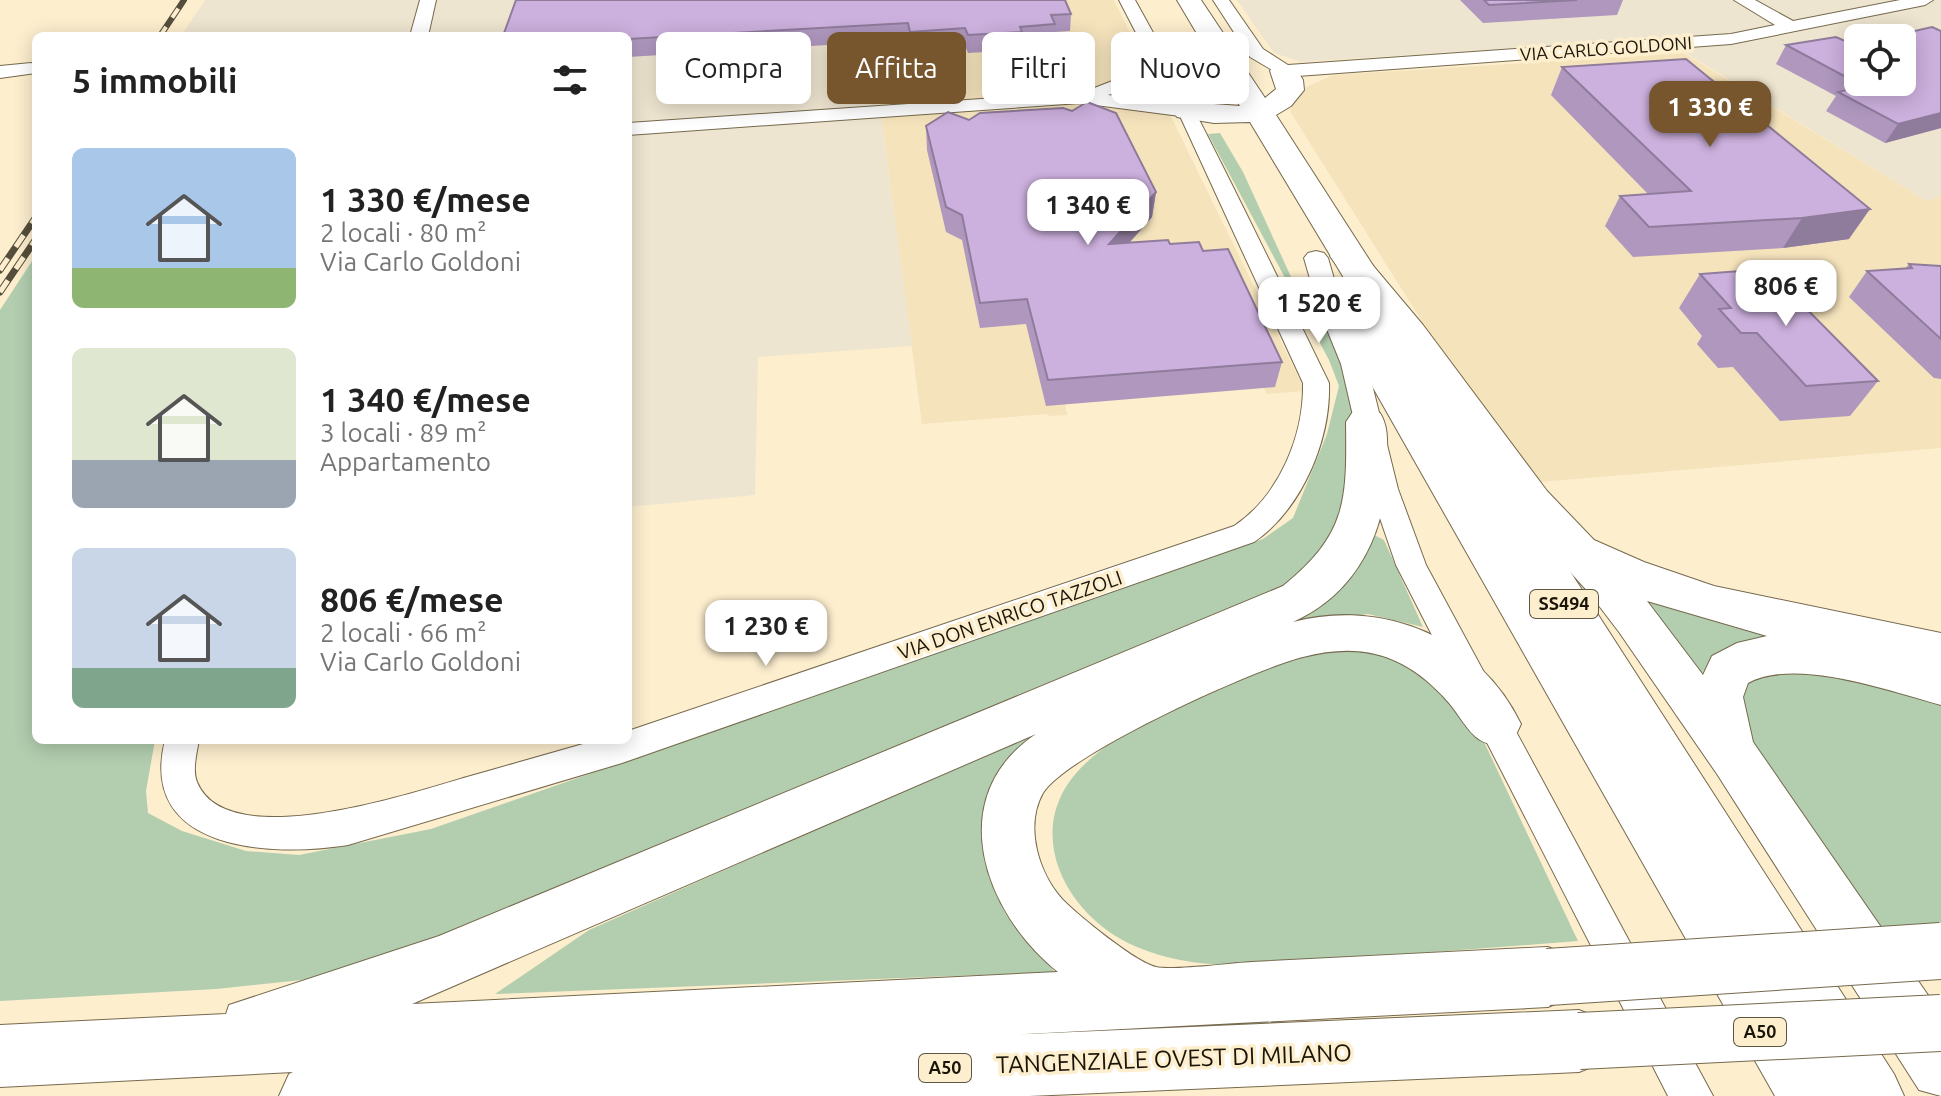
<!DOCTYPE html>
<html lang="it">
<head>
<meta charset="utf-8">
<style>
	:root { --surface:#fff; --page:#f2f2f2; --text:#222; --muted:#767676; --accent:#77552d }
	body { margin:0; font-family:Ubuntu,sans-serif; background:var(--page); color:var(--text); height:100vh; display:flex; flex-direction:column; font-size:30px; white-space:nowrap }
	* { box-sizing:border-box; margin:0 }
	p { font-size:26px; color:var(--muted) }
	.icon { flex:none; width:44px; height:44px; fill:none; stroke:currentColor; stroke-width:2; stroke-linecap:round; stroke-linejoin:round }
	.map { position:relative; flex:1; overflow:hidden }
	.side { position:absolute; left:32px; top:32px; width:600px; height:712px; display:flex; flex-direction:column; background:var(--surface); border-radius:12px; box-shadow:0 4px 20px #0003 }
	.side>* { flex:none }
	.banner { position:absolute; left:656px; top:32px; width:760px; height:72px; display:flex; gap:16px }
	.fabs { position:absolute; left:1844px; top:24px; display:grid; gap:16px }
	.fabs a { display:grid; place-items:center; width:72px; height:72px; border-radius:12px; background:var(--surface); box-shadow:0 4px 20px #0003; font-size:40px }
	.price { position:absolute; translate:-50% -68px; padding:0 18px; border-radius:16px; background:#fff; color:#222; font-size:26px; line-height:52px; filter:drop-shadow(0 2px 4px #0008) }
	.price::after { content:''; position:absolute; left:50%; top:48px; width:24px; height:18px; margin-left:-12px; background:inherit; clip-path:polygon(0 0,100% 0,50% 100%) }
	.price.current { background:var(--accent); color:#fff }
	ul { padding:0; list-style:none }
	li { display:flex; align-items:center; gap:24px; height:200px; padding:0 40px }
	li span { display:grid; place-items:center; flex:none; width:224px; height:160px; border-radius:12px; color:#555 }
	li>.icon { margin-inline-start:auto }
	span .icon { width:96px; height:96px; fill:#fffc; stroke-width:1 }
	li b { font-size:34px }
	h2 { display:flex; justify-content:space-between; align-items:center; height:96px; padding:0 40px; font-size:34px }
	.pill { padding:0 28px; border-radius:12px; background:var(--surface); box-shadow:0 4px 20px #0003; font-size:28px; line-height:72px }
	.pill.current { background:var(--accent); color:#fff }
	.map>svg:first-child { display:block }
	.built { fill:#f5e3bc }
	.industrial { fill:#eee5d0; fill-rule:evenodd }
	.green { fill:#b2ceaf }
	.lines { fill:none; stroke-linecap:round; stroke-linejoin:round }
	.minor-casing { stroke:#76694d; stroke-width:2 }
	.primary-casing { stroke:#76694d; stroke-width:2 }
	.motorway-casing { stroke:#76694d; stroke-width:2 }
	.minor { fill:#fff; fill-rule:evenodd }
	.primary { fill:#fff; fill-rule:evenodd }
	.motorway { fill:#fff; fill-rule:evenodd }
	.rail-far1-casing { stroke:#554e3c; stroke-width:6 }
	.rail-casing { stroke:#554e3c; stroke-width:7 }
	.rail-far1 { stroke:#fdeece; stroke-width:4; stroke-dasharray:11; stroke-linecap:butt }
	.rail { stroke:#fdeece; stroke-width:5; stroke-dasharray:14; stroke-linecap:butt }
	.motorway-bridge-casing { stroke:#76694d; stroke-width:58; stroke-linecap:butt }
	.motorway-bridge { stroke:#fff; stroke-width:56 }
	.wall { fill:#af97be }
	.shaded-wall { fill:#8f7b9b }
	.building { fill:#ccb0dd; stroke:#8f7b9b; stroke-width:2 }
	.labels { text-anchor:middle; stroke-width:7; stroke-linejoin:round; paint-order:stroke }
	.far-street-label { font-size:18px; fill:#1a1509; stroke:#fdeece }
	.shield { fill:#fdeece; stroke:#5e5644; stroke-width:2 }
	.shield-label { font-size:18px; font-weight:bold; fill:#1a1509 }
	.street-label { font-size:20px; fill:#1a1509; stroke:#fdeece }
	.near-street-label { font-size:24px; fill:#1a1509; stroke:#fdeece }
</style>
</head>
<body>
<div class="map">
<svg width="1941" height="1096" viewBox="0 0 1941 1096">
	<rect width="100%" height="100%" fill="#fdeece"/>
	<g class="built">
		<path d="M889,0H1114L1305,391L1267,394L1264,388L1065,404L1067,415L1049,416L1048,414L922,424L879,99L905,98Z"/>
		<path d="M1684,53L1927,201L1941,196V448L1540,482L1447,361L1291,113V105L1300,90L1333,75Z"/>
	</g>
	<g class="industrial">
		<path d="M205,0H889L905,98L879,100L912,346L758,357L755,495L628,507V36H181Z"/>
		<path d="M1237,0H1941V196L1927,201L1663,39L1301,62L1274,53ZM1858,38H1902V82H1858Z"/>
	</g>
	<g class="green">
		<path d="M1220,133L1243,172L1292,279L1316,309L1338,354L1353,415L1357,490L1315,567L1271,595L539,900L398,952L302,980L216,989L0,1001V310L36,255V740H155L146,791L148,813L182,831L246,851L299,855L431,829L1263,539L1293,518L1327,434L1339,386L1329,360L1208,134Z"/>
		<path d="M1374,535L1384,540L1423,627L1368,614L1314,622L1019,776L1043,956L1055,972L495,994L589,930L1276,626Z"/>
		<path d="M1638,590L1941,663L1722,654L1695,679Z"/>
		<path d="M1313,646L1401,649L1476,725L1578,941L1251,966C1212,965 1174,963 1137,947C1063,916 1018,825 1086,763C1117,733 1158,717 1196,699C1235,681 1273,661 1313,646Z"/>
		<path d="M1786,665L1941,697V925L1869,927L1752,764L1733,701L1742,683Z"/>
	</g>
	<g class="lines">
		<defs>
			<g id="minor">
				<path d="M420,0H436L428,36H410Z"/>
				<path d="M1119,0H1135C1205,125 1266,254 1329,383C1331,440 1302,509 1254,542L622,763L348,845C273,857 137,852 165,740H199C197,752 192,770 197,782C227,856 414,792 467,777C510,765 554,752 597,740H628V731L1234,526C1279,496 1304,436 1303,383L1180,116L1080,103L628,135V123L1084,92L1120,78L1146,52ZM1153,66L1173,103L1108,95L1134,86Z"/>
				<path d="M1213,0H1229L1263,49L1288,65L1731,34L1775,25L1734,0H1755L1793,21L1900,0H1933L1925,5L1731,44L1284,77L1250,57Z"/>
				<path d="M31,63L36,65V73L0,78V66Z"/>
				<path d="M1316,251L1324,253L1328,258L1343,310L1367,364L1398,489L1426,565L1713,1096H1668L1396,565L1370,489L1341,364L1319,310L1304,258L1308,253Z"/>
			</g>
			<path id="primary" d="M1177,0H1201L1227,39L1249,42L1253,48L1249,54L1237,56L1265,98L1276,89L1270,71L1274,65H1294L1303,80L1304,90L1291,106L1276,115L1894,1074L1904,1096H1775L1338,326L1343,318L1356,315L1368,318L1250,122L1214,123L1177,117L1173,111L1177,105L1187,102L1240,106L1209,53C1188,52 1166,64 1147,59L1143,53L1147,47L1199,37Z"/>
			<g id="motorway">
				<path d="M1347,246L1359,249L1423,325L1547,491L1594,540L1644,562L1714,586L1941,633V705C1890,691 1796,657 1748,683L1743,697L1753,742L1941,1014V1096L1919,1090L1717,774L1619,632L1590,594L1517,513L1397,341L1335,263L1330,256L1335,249ZM1647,601L1767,636L1737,643L1712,656L1703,675Z"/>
				<path d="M1366,409L1380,413C1389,427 1387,444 1387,461C1388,529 1358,593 1293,622C1383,598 1480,638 1521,724L1514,739C1501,744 1492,747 1480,740C1468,733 1458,713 1449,703C1408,656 1364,641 1303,657C1254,669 1067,754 1043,793C1024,827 1039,874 1063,900C1079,916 1135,962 1156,967C1171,971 1232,963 1252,962C1351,957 1449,952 1548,947L1569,956L1578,977L1569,998L1548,1007L1007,1035L1579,1010L1601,1019L1610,1041L1601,1063L1579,1072L1029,1096H279L289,1074L293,1072L0,1087V1025L226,1014L229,1005L439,936L1283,586C1347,534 1347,501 1346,422L1352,413ZM1036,734C942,797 984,913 1058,972L412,1004Z"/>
			</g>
		</defs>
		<use href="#minor" class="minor-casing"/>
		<use href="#primary" class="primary-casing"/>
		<use href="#motorway" class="motorway-casing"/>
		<use href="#minor" class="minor"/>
		<use href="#primary" class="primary"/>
		<use href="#motorway" class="motorway"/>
		<defs>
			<path id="rail-far1" d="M160,36L184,0"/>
			<g id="rail">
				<path d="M0,270L36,217"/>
				<path d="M0,292L36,239"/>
			</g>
		</defs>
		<use href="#rail-far1" class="rail-far1-casing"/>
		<use href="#rail" class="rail-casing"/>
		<use href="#rail-far1" class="rail-far1"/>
		<use href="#rail" class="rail"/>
		<defs>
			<g id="motorway-bridge">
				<path d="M1548,977L1941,951"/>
				<path d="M1579,1041L1941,1023"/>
			</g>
		</defs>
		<use href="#motorway-bridge" class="motorway-bridge-casing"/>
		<use href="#motorway-bridge" class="motorway-bridge"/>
	</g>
	<g class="wall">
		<path d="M1460,0H1623L1617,15L1483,23Z"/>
		<path d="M1071,14L1070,31L1055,32L1054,42L1021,44V50L968,53L965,46L911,50L909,40L628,57V36Z"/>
		<path d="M1786,45H1854L1941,128L1885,143L1826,111L1836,96L1776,64Z"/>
		<path d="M1562,67L1849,239L1783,248L1633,257L1605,226L1620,196L1648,194L1551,95Z"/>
		<path d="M969,120L1156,192L1152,217L1130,242L1170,244L1203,251L1282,362L1275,387L1046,406L1026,324L980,328L962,240L946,232L927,150L926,126Z"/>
		<path d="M1909,264L1941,266V379L1934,378L1849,297L1867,271L1905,269Z"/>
		<path d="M1700,274L1878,381L1850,416L1780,421L1733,367L1718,368L1697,344L1702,336L1679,308Z"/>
	</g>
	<g class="shaded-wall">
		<path d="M1941,113V128L1885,143L1898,124Z"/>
		<path d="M1156,192L1152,217L1106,269L1109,244Z"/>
		<path d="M1870,209L1849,239L1783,248L1802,218Z"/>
	</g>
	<g class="building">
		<path d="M516,0H1065L1071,14L1051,15L1055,24L1020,27L1022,32L968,35L965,28L910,32L908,23L628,39V36H503Z"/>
		<path d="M1484,0H1577L1489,5Z"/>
		<path d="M1932,27L1941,31V113L1898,124L1838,92L1863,86L1786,45L1836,37L1854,45L1858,44V82H1902V38H1884Z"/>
		<path d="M1686,59L1870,209L1802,218L1649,227L1620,196L1691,191L1562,67Z"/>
		<path d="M1087,102L1116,113L1156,192L1109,244L1168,240L1170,244L1199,242L1203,251L1228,249L1282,362L1048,380L1027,299L980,303L962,215L946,207L926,126L948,112L969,120L980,113L1063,108L1072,111Z"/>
		<path d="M1909,264L1941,266V339L1867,271L1912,268Z"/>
		<path d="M1767,269L1878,381L1806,386L1757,333H1741L1719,309L1731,308L1700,274Z"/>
	</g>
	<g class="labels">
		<g class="far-street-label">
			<text transform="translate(1606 49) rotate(-4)" y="6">VIA CARLO GOLDONI</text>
		</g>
		<g class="shield">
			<rect x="1530" y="590" width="68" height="28" rx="6"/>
			<rect x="1734" y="1018" width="52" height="28" rx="6"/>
			<rect x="919" y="1054" width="52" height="28" rx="6"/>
		</g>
		<g class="shield-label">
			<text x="1564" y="610">SS494</text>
			<text x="1760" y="1038">A50</text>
			<text x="945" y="1074">A50</text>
		</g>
		<g class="street-label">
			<text transform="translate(1010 615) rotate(-19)" y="7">VIA DON ENRICO TAZZOLI</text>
		</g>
		<g class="near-street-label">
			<text transform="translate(1174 1059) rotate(-2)" y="8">TANGENZIALE OVEST DI MILANO</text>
		</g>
	</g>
</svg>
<div class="fabs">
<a><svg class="icon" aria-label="locate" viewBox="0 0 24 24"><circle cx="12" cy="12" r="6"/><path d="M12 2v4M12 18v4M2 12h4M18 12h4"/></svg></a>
</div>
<b class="price current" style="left:1710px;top:149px">1 330 €</b>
<b class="price" style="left:1088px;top:247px">1 340 €</b>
<b class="price" style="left:1786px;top:328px">806 €</b>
<b class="price" style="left:1319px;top:345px">1 520 €</b>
<b class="price" style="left:766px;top:668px">1 230 €</b>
<div class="banner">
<a class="pill">Compra</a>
<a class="pill current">Affitta</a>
<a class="pill">Filtri</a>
<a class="pill">Nuovo</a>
</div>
<section class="side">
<h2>5 immobili<svg class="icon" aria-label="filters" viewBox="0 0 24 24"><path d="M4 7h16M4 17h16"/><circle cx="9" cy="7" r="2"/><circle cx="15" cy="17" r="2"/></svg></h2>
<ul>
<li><span style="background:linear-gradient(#a9c7e8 75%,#8fb573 0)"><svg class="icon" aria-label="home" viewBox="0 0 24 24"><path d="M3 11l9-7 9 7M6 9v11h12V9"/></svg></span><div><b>1 330 €/mese</b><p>2 locali · 80 m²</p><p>Via Carlo Goldoni</p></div></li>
<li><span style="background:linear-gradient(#dfe7d0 70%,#9aa5b1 0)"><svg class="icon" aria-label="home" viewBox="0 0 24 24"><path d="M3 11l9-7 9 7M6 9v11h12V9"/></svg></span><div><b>1 340 €/mese</b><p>3 locali · 89 m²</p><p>Appartamento</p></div></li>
<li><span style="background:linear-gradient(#c9d6e8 75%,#7fa58c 0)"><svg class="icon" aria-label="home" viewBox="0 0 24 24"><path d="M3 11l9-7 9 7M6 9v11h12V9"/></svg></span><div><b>806 €/mese</b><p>2 locali · 66 m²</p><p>Via Carlo Goldoni</p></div></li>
</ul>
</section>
</div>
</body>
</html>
